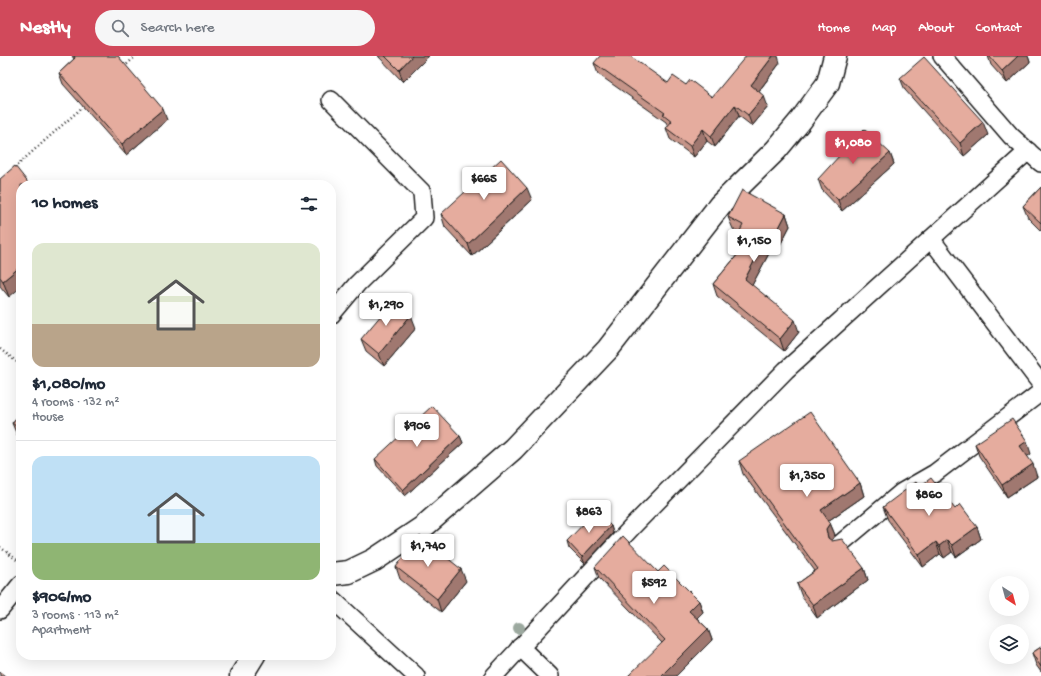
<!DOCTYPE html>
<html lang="en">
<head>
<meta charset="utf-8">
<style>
	:root { --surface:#fff; --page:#f6f6f7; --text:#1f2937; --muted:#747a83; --line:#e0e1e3; --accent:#d1495b }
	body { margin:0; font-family:"Gochi Hand",sans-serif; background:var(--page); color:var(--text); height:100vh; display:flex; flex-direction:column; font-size:15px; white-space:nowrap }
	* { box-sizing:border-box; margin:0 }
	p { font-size:13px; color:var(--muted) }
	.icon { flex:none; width:22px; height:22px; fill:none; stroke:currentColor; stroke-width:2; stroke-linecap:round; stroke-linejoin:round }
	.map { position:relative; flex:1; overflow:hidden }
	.panel { position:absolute; left:16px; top:124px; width:320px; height:480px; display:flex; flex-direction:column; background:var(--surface); border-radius:16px; box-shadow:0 4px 16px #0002 }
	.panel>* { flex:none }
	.needle { width:26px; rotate:144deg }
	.tools { position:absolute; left:989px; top:520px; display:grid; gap:8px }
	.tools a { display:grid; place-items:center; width:40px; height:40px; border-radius:50%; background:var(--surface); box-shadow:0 4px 16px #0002; font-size:20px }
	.price { position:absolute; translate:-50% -34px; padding:0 9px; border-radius:4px; background:#fff; color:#222; font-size:13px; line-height:26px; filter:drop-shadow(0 1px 2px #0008) }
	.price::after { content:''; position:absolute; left:50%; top:24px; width:12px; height:9px; margin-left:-6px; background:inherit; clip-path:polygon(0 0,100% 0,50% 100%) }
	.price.current { background:var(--accent); color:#fff }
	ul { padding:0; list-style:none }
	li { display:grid; align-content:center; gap:8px; height:212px; padding:0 16px }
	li+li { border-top:1px solid var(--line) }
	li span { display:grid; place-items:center; height:124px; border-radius:12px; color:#555 }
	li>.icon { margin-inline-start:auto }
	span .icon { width:72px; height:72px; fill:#fffc; stroke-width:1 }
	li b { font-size:17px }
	h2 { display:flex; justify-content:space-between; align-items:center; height:48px; padding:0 16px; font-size:17px }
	header { display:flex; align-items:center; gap:24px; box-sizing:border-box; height:56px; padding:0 20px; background:var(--accent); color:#fff }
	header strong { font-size:19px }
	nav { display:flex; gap:22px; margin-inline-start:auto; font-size:14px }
	.search { width:280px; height:36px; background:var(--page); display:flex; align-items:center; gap:10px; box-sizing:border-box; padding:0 14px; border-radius:22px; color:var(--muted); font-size:15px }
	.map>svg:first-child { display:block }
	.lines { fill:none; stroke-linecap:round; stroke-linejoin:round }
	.lane-casing { stroke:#1c1c1c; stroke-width:20 }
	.street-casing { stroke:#1c1c1c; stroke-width:25 }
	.path { stroke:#1c1c1c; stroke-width:2.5; stroke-dasharray:1 3; stroke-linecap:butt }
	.lane { stroke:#fff; stroke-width:17 }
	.street { stroke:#fff; stroke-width:22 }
	.tree { fill:#9ca99f }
	.wall { fill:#c59488; stroke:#1c1c1c }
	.shaded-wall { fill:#a0786f; stroke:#1c1c1c }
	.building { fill:#e5ac9e; stroke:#1c1c1c }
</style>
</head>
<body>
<header>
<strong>Nestly</strong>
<div class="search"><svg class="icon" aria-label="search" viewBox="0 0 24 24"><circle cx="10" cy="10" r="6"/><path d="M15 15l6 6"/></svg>Search here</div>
<nav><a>Home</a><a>Map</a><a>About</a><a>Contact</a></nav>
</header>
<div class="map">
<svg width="1041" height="620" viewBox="0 0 1041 620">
	<rect width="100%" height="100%" fill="#fff"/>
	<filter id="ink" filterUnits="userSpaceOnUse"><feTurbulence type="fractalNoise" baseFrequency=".025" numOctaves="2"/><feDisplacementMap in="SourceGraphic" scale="8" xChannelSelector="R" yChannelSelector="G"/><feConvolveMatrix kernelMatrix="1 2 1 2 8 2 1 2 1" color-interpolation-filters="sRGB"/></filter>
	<g filter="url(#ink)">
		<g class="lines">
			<defs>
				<g id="lane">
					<path d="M942,0L1011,80L1041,107"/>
					<path d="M931,183L1041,328"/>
					<path d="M331,259L357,228L424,162L422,136L331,44"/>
					<path d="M840,488L902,436L935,417L1041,336"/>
					<path d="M331,542L416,620"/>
					<path d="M0,554L21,528"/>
					<path d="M520,591L550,620"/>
					<path d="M494,620L633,470L786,314L1028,95"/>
				</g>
				<g id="street">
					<path d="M331,518L349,516L374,504L422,472L513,393L608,293L720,149L776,94L801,64L828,27L835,0"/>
					<path d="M241,620L254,599"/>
				</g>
			</defs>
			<use href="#lane" class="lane-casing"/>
			<use href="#street" class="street-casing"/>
			<g class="path">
				<path d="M124,11L136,0"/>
				<path d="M14,112L85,49"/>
				<path d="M0,293L21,309"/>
				<path d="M0,491L17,504"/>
			</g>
			<use href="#lane" class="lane"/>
			<use href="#street" class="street"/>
		</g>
		<circle class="tree" cx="519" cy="572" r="6"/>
		<g class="wall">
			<path d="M72,0H118L167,64L126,99L63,28L59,17L74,3Z"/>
			<path d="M378,0H429L403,26Z"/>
			<path d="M988,0H1028L1030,6L1007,27L991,9Z"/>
			<path d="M594,7L668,27L686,29L712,41L780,7L759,35L768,51L752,70L739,60L715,91L707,85L694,101L670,83L666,72L668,70L666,66L598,18Z"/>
			<path d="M900,22L988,79L964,100L905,34Z"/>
			<path d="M890,97L894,108L842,155L822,134L818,123Z"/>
			<path d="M0,123L9,241L0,230Z"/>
			<path d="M1041,131V175L1028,162L1023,150Z"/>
			<path d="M532,144L472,200L445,171L441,158Z"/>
			<path d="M786,158L790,170L778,193L773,190L752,229L799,276L784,295L717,240L713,228L743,192H742L738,179L739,177L733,173L728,161Z"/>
			<path d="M416,272L384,310L366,295L361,283Z"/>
			<path d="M21,356V382L17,379L12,367Z"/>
			<path d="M460,380L463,387L405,440L377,410L375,403Z"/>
			<path d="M975,388L1031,398L1027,400L1037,421L1007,441L979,400Z"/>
			<path d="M739,405L860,427L864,440L828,465L830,467L835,479L831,484L864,512L868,524L817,562L802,541L797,528L815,515L743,418Z"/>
			<path d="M919,431L955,453L977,471L981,483L956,501L952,496L944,502L940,498L923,511L888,464L883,451Z"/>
			<path d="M611,470L613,477L585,508L569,492L567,485Z"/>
			<path d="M396,511L466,525L441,556L400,523Z"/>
			<path d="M595,511L658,516L699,545L703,556L697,562L708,573L712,584L662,587L599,522Z"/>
			<path d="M1041,591V616L1036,609L1032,597Z"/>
		</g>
		<g class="shaded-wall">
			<path d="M412,0H429L403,26L399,14Z"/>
			<path d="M773,0H778L780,7L755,40L751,29Z"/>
			<path d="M1018,0H1028L1030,6L1007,27L1002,15Z"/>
			<path d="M764,40L768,51L752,70L748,59Z"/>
			<path d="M735,49L739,60L715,91L711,80Z"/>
			<path d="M163,53L167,64L126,99L122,88Z"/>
			<path d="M983,66L988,79L964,100L960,87Z"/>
			<path d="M703,73L707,85L694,101L690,90Z"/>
			<path d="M890,97L894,108L842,155L838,144Z"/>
			<path d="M527,132L532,144L472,200L468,188Z"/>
			<path d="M786,158L790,170L778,193L774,181Z"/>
			<path d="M768,178L773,190L749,235L745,223Z"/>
			<path d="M21,210V231L9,241L3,225Z"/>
			<path d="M411,259L416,272L384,310L379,298Z"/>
			<path d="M795,264L799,276L784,295L780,283Z"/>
			<path d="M460,380L463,387L405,440L403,434Z"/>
			<path d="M1027,385L1031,398L1025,402L1020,390Z"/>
			<path d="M1033,408L1037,421L1007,441L1002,429Z"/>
			<path d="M860,427L864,440L825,467L821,454Z"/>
			<path d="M830,467L835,479L831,485L828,482L826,473Z"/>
			<path d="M611,470L613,477L585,508L582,501Z"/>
			<path d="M977,471L981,483L956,501L952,489Z"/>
			<path d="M947,484L952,496L944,502L939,490Z"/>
			<path d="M936,486L940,498L923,511L919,499Z"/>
			<path d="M864,512L868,524L817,562L813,549Z"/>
			<path d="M461,513L466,525L441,556L437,543Z"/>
			<path d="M699,545L703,556L693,566L689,555Z"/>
			<path d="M708,573L712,584L676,620H661Z"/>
		</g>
		<g class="building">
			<path d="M74,0H118L163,53L122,88L59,17L75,2Z"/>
			<path d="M385,0H412L399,14Z"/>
			<path d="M600,0H630L668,27L673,20L686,29L690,24L712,41L746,0H773L751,29L764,40L748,59L735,49L711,80L703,73L690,90L666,72L672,65L663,58L665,57L594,7Z"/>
			<path d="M989,0H1018L1002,15Z"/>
			<path d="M924,1L983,66L960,87L900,22Z"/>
			<path d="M864,73L890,97L838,144L818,123Z"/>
			<path d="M501,103L527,132L468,188L441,158Z"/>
			<path d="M15,110L30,129H21V210L3,225L0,221V123Z"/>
			<path d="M1041,131V167L1023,150Z"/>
			<path d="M742,134L786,158L774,181L768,178L745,223L795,264L780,283L713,228L749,185L738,179L743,169L728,161Z"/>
			<path d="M393,245L411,259L379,298L361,283Z"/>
			<path d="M432,350L460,380L403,434L375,403Z"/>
			<path d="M21,356V374L12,367Z"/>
			<path d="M810,356L860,427L821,454L830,467L826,473L828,482L832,485L842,483L864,512L813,549L797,528L818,513L739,405Z"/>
			<path d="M1012,363L1027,385L1020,390L1033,408L1002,429L975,388Z"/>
			<path d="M931,422L955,453L960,448L977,471L952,489L947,484L939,490L936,486L919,499L883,451L916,426L919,431Z"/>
			<path d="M596,455L611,470L582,501L567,485Z"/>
			<path d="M420,480L461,513L437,543L396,511Z"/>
			<path d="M623,480L658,516L664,510L699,545L689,555L708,573L661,620H628L665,584L595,511Z"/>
			<path d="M1041,591V611L1032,597Z"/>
			<path d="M0,616L5,620H0Z"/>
		</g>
	</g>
</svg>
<div class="tools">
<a><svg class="needle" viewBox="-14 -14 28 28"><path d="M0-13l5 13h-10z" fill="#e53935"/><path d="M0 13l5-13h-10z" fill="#747a83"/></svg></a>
<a><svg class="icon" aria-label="layers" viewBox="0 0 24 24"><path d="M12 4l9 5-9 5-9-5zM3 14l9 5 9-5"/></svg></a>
</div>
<b class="price current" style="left:853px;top:109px">$1,080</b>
<b class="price" style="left:484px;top:145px">$665</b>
<b class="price" style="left:754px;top:207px">$1,150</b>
<b class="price" style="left:386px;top:271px">$1,290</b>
<b class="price" style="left:417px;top:392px">$906</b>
<b class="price" style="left:807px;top:442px">$1,350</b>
<b class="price" style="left:929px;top:461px">$860</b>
<b class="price" style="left:589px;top:478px">$863</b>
<b class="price" style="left:428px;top:512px">$1,740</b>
<b class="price" style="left:654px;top:549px">$592</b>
<section class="panel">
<h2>10 homes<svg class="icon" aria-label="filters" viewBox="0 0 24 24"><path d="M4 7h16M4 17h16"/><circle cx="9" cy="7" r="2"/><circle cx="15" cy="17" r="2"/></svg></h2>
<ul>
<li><span style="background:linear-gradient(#dfe7d0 65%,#b9a48a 0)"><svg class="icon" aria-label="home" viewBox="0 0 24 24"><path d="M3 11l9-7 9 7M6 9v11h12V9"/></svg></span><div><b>$1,080/mo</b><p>4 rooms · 132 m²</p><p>House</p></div></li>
<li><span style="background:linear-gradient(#bfe0f5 70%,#8fb573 0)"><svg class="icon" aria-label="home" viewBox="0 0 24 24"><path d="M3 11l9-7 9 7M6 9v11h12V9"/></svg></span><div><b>$906/mo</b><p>3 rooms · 113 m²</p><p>Apartment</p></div></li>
</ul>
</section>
</div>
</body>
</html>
